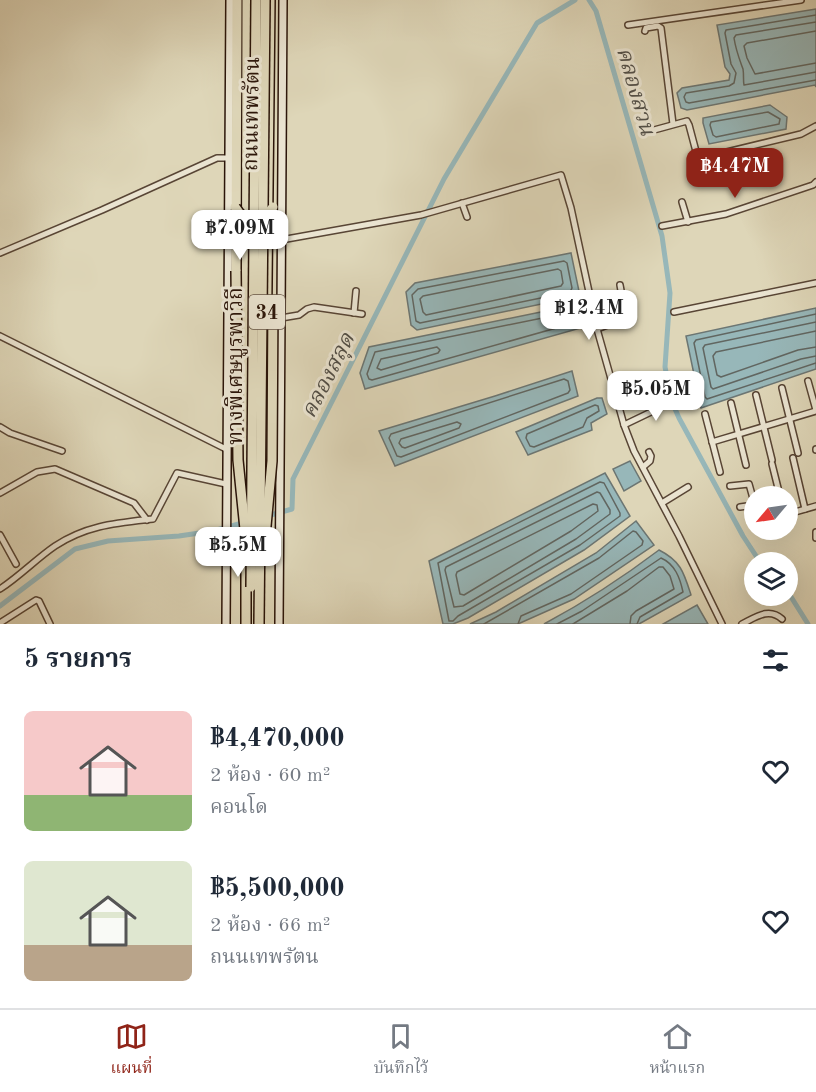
<!DOCTYPE html>
<html lang="th">
<head>
<meta charset="utf-8">
<style>
	:root { --surface:#fff; --page:#f6f6f7; --text:#1f2937; --muted:#747a83; --line:#e0e1e3; --accent:#8f2418 }
	body { margin:0; font-family:"Old Standard TT","Noto Serif Thai",serif; background:var(--page); color:var(--text); height:100vh; display:flex; flex-direction:column; font-size:22px; white-space:nowrap }
	* { box-sizing:border-box; margin:0 }
	p { font-size:20px; color:var(--muted) }
	.icon { flex:none; width:33px; height:33px; fill:none; stroke:currentColor; stroke-width:2; stroke-linecap:round; stroke-linejoin:round }
	.map { position:relative; height:624px; overflow:hidden }
	.drawer { display:flex; flex-direction:column; background:var(--surface); flex:1 }
	.drawer>* { flex:none }
	.needle { width:39px; rotate:241deg }
	.buttons { position:absolute; left:744px; top:486px; display:grid; gap:12px }
	.buttons a { display:grid; place-items:center; width:54px; height:54px; border-radius:50%; background:var(--surface); box-shadow:0 6px 24px #0002; font-size:30px }
	.price { position:absolute; translate:-50% -51px; padding:0 14px; border-radius:12px; background:#fff; color:#222; font-size:20px; line-height:39px; filter:drop-shadow(0 2px 3px #0008) }
	.price::after { content:''; position:absolute; left:50%; top:36px; width:18px; height:14px; margin-left:-9px; background:inherit; clip-path:polygon(0 0,100% 0,50% 100%) }
	.price.current { background:var(--accent); color:#fff }
	ul { padding:0; list-style:none }
	li { display:flex; align-items:center; gap:18px; height:150px; padding:0 24px }
	li span { display:grid; place-items:center; flex:none; width:168px; height:120px; border-radius:9px; color:#555 }
	li>.icon { margin-inline-start:auto }
	span .icon { width:72px; height:72px; fill:#fffc; stroke-width:1 }
	li b { font-size:26px }
	h2 { display:flex; justify-content:space-between; align-items:center; height:72px; padding:0 24px; font-size:26px }
	.menu { display:flex; justify-content:space-around; align-items:center; height:84px; border-top:2px solid var(--line); background:var(--surface); font-size:16px; color:var(--muted) }
	.menu a { display:grid; justify-items:center; gap:3px }
	.menu .current { color:var(--accent) }
	.map>svg:first-child { display:block }
	.water { fill:#97b7b9; stroke:#6c7673; stroke-width:1.5 }
	.lines { fill:none; stroke-linecap:round; stroke-linejoin:round }
	.shore { stroke:#616661; stroke-width:1.5 }
	.canal { stroke:#97b7b9; stroke-width:5 }
	.street-casing { stroke:#584535; stroke-width:8 }
	.secondary-casing { stroke:#2b1509; stroke-width:10 }
	.highway-casing { stroke:#2b1509; stroke-width:12 }
	.street { stroke:#eae4d1; stroke-width:5 }
	.secondary { stroke:#eae4d1; stroke-width:7 }
	.highway { stroke:#ded6b8; stroke-width:9 }
	.highway-bridge-casing { stroke:#2b1509; stroke-width:12; stroke-linecap:butt }
	.highway-bridge { stroke:#ded6b8; stroke-width:9 }
	.labels { text-anchor:middle; stroke-width:6; stroke-linejoin:round; paint-order:stroke }
	.shield { fill:#eae4d1; stroke:#645345; stroke-width:1.5 }
	.shield-label { font-size:20px; font-weight:bold; fill:#2b1509 }
	.street-label { font-size:21px; fill:#2b1509; stroke:#eae4d1 }
	.water-label { font-size:22px; font-style:italic; fill:#514e47; stroke:#eae4d1 }
</style>
</head>
<body>
<div class="map">
<svg width="816" height="624" viewBox="0 0 816 624">
	<rect width="100%" height="100%" fill="#ded6b8"/>
	<filter id="stains"><feTurbulence type="fractalNoise" baseFrequency=".00333" numOctaves="4"/><feColorMatrix values="0 0 0 0 .2 0 0 0 0 .09 0 0 0 0 .02 0 0 0 .5 -.17"/></filter>
	<radialGradient id="worn" r=".72"><stop offset=".6" stop-color="#630" stop-opacity="0"/><stop offset="1" stop-color="#630" stop-opacity=".3"/></radialGradient>
	<g class="water">
		<path d="M816,9V87L815,85L687,110L681,108L677,93L682,88L729,80L730,74L725,67L717,25Z"/>
		<path d="M770,105L787,117L786,129L709,144L703,123V118Z"/>
		<path d="M571,253L580,296L417,330L411,325L406,292L415,283Z"/>
		<path d="M580,304L584,327L365,389L360,373L369,347Z"/>
		<path d="M816,308V369L701,408L686,336Z"/>
		<path d="M572,371L578,396L395,466L379,431L495,396Z"/>
		<path d="M597,398H602L607,414L591,423L592,430L528,455L516,432Z"/>
		<path d="M630,461L641,481L624,491L613,469Z"/>
		<path d="M605,473L630,516L584,550L468,618L453,624H443L429,561Z"/>
		<path d="M636,521L654,545L574,599L518,624H470L496,612L596,553Z"/>
		<path d="M659,550C681,561 684,573 691,595L639,624H544C585,602 622,578 659,550Z"/>
		<path d="M697,605L708,624H663Z"/>
	</g>
	<g class="lines">
		<g class="shore">
			<path d="M816,15L726,30L725,33L731,64L736,73L734,83L729,86L686,93L684,97L686,102L689,103L816,80"/>
			<path d="M816,22L736,35L734,38C736,51 739,58 743,69C744,75 743,80 744,85L816,72"/>
			<path d="M816,31L747,43L744,46L747,58L755,74L816,63"/>
			<path d="M768,112L780,119L779,124L716,137L713,135L710,125L711,122Z"/>
			<path d="M564,261L567,263L572,288L570,292L420,323L416,321L412,295L418,289Z"/>
			<path d="M558,269L561,271L563,283L561,286L426,315L423,312L420,299L423,296Z"/>
			<path d="M572,312L576,314L577,321L574,323L372,380L369,379L367,374L375,352Z"/>
			<path d="M816,314L696,340L694,343L705,397L707,399L816,363"/>
			<path d="M816,322L705,345L703,348L711,387L713,389L801,359L816,356"/>
			<path d="M816,331L716,352L713,356L717,375L721,377L798,350L816,347"/>
			<path d="M437,347L440,350L438,353L381,370L377,368L381,359Z"/>
			<path d="M564,379L568,381L570,390L568,393L401,457L397,456L389,438L391,434Z"/>
			<path d="M595,405L598,406L599,411L587,418L583,427L534,447L530,446L526,438L527,434Z"/>
			<path d="M457,422L461,424L459,428L405,448L402,447L399,443L401,439Z"/>
			<path d="M600,482L604,483L620,513V516L580,545L458,616L453,621H449L438,563Z"/>
			<path d="M597,492L600,493L610,510V514L576,539L463,606L454,607L445,570L446,567Z"/>
			<path d="M593,504L597,505L598,511L571,531L464,595L460,594L456,575L457,572Z"/>
			<path d="M484,624L599,558L633,531L636,532L643,541L642,545L571,594L521,616L518,624"/>
			<path d="M557,624L582,611L661,558C675,564 680,578 683,592L640,617L637,624"/>
			<path d="M573,624L627,591L659,567H663L670,576L674,589L636,611L631,616L630,624"/>
		</g>
		<g class="canal">
			<path d="M589,0L596,11L662,236L670,293L665,367L672,402L679,418L743,536L760,562"/>
			<path d="M267,516L292,509L293,479L444,179L537,23L575,0"/>
			<path d="M788,592L808,624"/>
			<path d="M0,606L75,549L108,541L179,536L213,531L246,522"/>
		</g>
		<defs>
			<g id="street">
				<path d="M628,25L801,0"/>
				<path d="M645,31L646,28L658,26L661,28L673,124"/>
				<path d="M643,133L687,121L689,125L698,159L801,134L816,126"/>
				<path d="M696,177L698,159"/>
				<path d="M682,202L688,222"/>
				<path d="M462,203L467,217"/>
				<path d="M662,226L726,214L813,185L816,182"/>
				<path d="M281,240L421,215L561,175L571,208L597,329L624,425L634,451L679,536L722,624"/>
				<path d="M0,253L102,210L217,158H229"/>
				<path d="M674,312L816,283"/>
				<path d="M354,313L356,291"/>
				<path d="M281,318L299,315L307,309L314,307L362,314"/>
				<path d="M597,329L626,318L620,285"/>
				<path d="M0,336L226,449"/>
				<path d="M808,381L816,410"/>
				<path d="M782,388L798,453"/>
				<path d="M756,395L772,460"/>
				<path d="M731,403L746,465"/>
				<path d="M705,414L720,472"/>
				<path d="M624,425L651,412L656,405L655,400"/>
				<path d="M0,427L10,433L62,451"/>
				<path d="M712,442L816,411"/>
				<path d="M816,449V450"/>
				<path d="M793,458L805,509"/>
				<path d="M772,464L780,496"/>
				<path d="M643,467L650,461L651,456L649,452"/>
				<path d="M730,486L749,484L754,502"/>
				<path d="M0,493L37,472L55,469L134,503L147,520"/>
				<path d="M662,503L688,487"/>
				<path d="M740,507L754,505"/>
				<path d="M788,514L816,506"/>
				<path d="M763,530V531"/>
				<path d="M816,532V538"/>
				<path d="M0,535L16,564"/>
				<path d="M0,589C20,576 36,559 55,546C87,525 117,523 153,519L177,473L226,484"/>
				<path d="M0,623L36,600L39,601L50,624"/>
				<path d="M742,624C756,617 769,607 782,619"/>
			</g>
			<g id="secondary">
				<path d="M226,624L230,0"/>
				<path d="M279,624L283,0"/>
			</g>
			<g id="highway">
				<path d="M236,271L237,0"/>
				<path d="M265,469L270,0"/>
				<path d="M246,508L247,0"/>
				<path d="M246,624V542"/>
			</g>
		</defs>
		<use href="#street" class="street-casing"/>
		<use href="#secondary" class="secondary-casing"/>
		<use href="#highway" class="highway-casing"/>
		<use href="#street" class="street"/>
		<use href="#secondary" class="secondary"/>
		<use href="#highway" class="highway"/>
		<defs>
			<g id="highway-bridge">
				<path d="M235,207C247,226 261,225 273,207"/>
				<path d="M236,271L238,460L247,549"/>
				<path d="M265,537L272,461L273,300"/>
				<path d="M251,587L256,0"/>
				<path d="M259,624L265,0"/>
			</g>
		</defs>
		<use href="#highway-bridge" class="highway-bridge-casing"/>
		<use href="#highway-bridge" class="highway-bridge"/>
	</g>
	<g class="labels">
		<rect class="shield" x="249" y="295" width="36" height="34" rx="4.5"/>
		<g class="shield-label">
			<text x="267" y="319">34</text>
		</g>
		<g class="street-label">
			<text transform="translate(251 114) rotate(-89)" y="7">ถนนเทพรัตน</text>
			<text transform="translate(235 366) rotate(-90)" y="7">ทางพิเศษบูรพาวิถี</text>
		</g>
		<g class="water-label">
			<text transform="translate(637 91) rotate(74)" y="8">คลองสวน</text>
			<text transform="translate(327 375) rotate(-63)" y="8">คลองสลุด</text>
		</g>
	</g>
	<rect width="100%" height="100%" filter="url(#stains)"/>
	<rect width="100%" height="100%" fill="url(#worn)"/>
</svg>
<div class="buttons">
<a><svg class="needle" viewBox="-14 -14 28 28"><path d="M0-13l5 13h-10z" fill="#e53935"/><path d="M0 13l5-13h-10z" fill="#747a83"/></svg></a>
<a><svg class="icon" aria-label="layers" viewBox="0 0 24 24"><path d="M12 4l9 5-9 5-9-5zM3 14l9 5 9-5"/></svg></a>
</div>
<b class="price current" style="left:735px;top:199px">฿4.47M</b>
<b class="price" style="left:240px;top:261px">฿7.09M</b>
<b class="price" style="left:589px;top:341px">฿12.4M</b>
<b class="price" style="left:656px;top:422px">฿5.05M</b>
<b class="price" style="left:238px;top:578px">฿5.5M</b>
</div>
<section class="drawer">
<h2>5 รายการ<svg class="icon" aria-label="filters" viewBox="0 0 24 24"><path d="M4 7h16M4 17h16"/><circle cx="9" cy="7" r="2"/><circle cx="15" cy="17" r="2"/></svg></h2>
<ul>
<li><span style="background:linear-gradient(#f6c9c9 70%,#8fb573 0)"><svg class="icon" aria-label="home" viewBox="0 0 24 24"><path d="M3 11l9-7 9 7M6 9v11h12V9"/></svg></span><div><b>฿4,470,000</b><p>2 ห้อง · 60 m²</p><p>คอนโด</p></div><svg class="icon" aria-label="heart" viewBox="0 0 24 24"><path d="M12 20l-8-8c-3-5 5-10 8-4 3-6 11-1 8 4z"/></svg></li>
<li><span style="background:linear-gradient(#dfe7d0 70%,#b9a48a 0)"><svg class="icon" aria-label="home" viewBox="0 0 24 24"><path d="M3 11l9-7 9 7M6 9v11h12V9"/></svg></span><div><b>฿5,500,000</b><p>2 ห้อง · 66 m²</p><p>ถนนเทพรัตน</p></div><svg class="icon" aria-label="heart" viewBox="0 0 24 24"><path d="M12 20l-8-8c-3-5 5-10 8-4 3-6 11-1 8 4z"/></svg></li>
</ul>
</section>
<nav class="menu">
<a class="current"><svg class="icon" aria-label="map" viewBox="0 0 24 24"><path d="M3 6l6-2 6 2 6-2v14l-6 2-6-2-6 2zM9 4v14M15 6v14"/></svg>แผนที่</a>
<a><svg class="icon" aria-label="saved" viewBox="0 0 24 24"><path d="M7 4h10v16l-5-4-5 4z"/></svg>บันทึกไว้</a>
<a><svg class="icon" aria-label="home" viewBox="0 0 24 24"><path d="M3 11l9-7 9 7M6 9v11h12V9"/></svg>หน้าแรก</a>
</nav>
</body>
</html>
